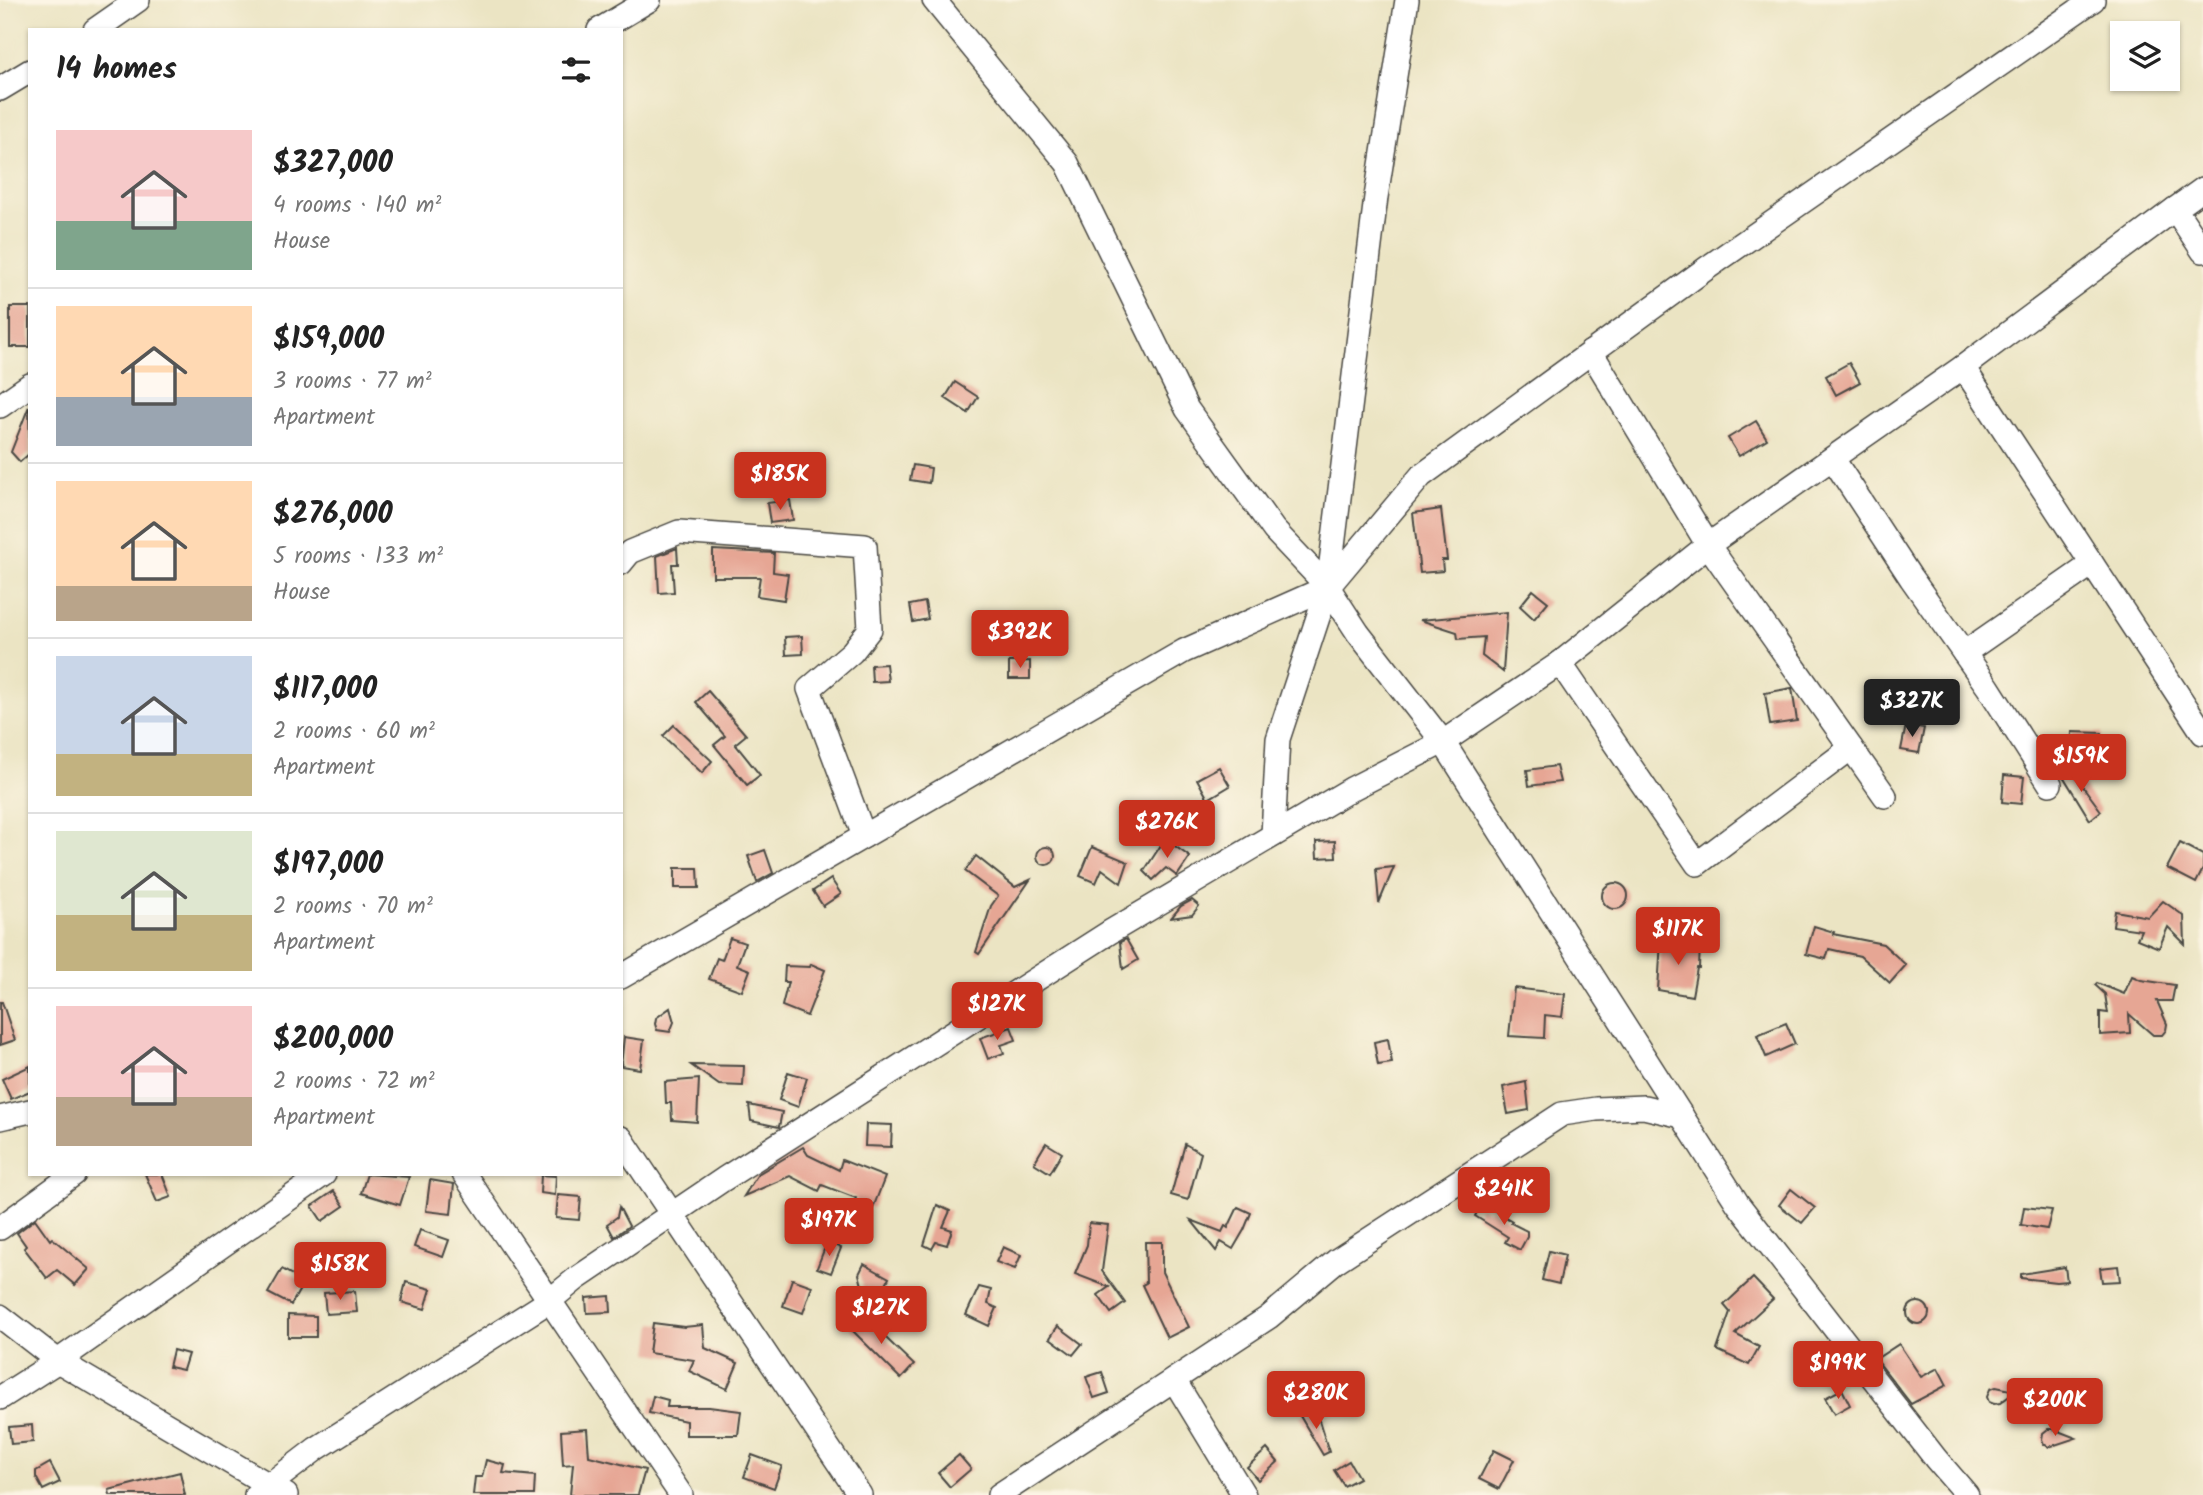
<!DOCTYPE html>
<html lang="en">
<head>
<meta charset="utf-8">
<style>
	:root { --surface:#fff; --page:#f2f2f2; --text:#222; --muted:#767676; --line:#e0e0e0; --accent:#c8321e }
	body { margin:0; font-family:Kalam,sans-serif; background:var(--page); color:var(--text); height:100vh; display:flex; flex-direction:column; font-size:26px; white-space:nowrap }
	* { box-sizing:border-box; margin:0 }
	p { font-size:23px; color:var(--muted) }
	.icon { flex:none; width:38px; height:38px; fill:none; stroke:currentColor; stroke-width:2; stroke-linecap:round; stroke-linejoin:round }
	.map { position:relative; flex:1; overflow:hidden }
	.side { position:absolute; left:28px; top:28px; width:595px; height:1148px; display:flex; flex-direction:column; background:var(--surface); border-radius:0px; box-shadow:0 2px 5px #0004 }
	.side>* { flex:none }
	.buttons { position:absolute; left:2110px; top:21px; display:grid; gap:14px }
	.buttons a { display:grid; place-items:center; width:70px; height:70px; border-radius:0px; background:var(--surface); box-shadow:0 2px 5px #0004; font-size:35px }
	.price { position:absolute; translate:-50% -60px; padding:0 16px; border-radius:7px; background:var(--accent); color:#fff; font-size:23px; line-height:46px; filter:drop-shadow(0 2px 4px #0008) }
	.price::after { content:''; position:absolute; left:50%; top:42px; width:21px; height:16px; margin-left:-10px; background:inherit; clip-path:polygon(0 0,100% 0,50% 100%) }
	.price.on { background:#222; color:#fff }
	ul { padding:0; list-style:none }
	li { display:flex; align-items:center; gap:21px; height:175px; padding:0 28px }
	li+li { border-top:2px solid var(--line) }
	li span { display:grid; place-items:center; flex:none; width:196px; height:140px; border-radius:0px; color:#555 }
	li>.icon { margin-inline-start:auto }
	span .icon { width:84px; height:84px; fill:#fffc; stroke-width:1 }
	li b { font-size:30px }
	h2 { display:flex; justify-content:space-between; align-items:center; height:84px; padding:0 28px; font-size:30px }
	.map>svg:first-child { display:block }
	.building { fill:#e6a694 }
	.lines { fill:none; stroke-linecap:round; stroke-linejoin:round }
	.minor-casing { stroke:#484742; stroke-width:26 }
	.minor { stroke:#fff; stroke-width:23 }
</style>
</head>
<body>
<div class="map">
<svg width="2203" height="1495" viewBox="0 0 2203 1495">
	<rect width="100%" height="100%" fill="#fcf5e5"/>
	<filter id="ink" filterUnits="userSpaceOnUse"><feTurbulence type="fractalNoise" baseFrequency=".0143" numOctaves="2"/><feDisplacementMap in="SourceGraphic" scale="14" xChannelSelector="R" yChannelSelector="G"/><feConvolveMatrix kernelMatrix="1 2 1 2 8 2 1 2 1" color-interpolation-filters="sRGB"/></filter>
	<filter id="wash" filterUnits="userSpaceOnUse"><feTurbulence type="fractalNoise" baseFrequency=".00686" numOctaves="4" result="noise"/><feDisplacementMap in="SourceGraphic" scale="28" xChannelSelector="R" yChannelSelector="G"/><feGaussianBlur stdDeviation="1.57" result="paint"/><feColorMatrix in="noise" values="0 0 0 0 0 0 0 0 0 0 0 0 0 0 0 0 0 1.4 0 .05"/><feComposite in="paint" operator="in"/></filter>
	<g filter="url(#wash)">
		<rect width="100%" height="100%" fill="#ebe4c3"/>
		<g id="blocks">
			<g class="building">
				<rect x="10" y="307" width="20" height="40"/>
				<path d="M1849,363L1860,382L1836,395L1826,376Z"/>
				<path d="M955,382L978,397L968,413L945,398Z"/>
				<path d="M29,406L30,453L20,462L11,452Z"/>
				<path d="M1756,421L1767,439L1739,456L1728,438Z"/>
				<path d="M913,465L931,468L929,483L910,480Z"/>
				<path d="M808,468L809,485L791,486L790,469Z"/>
				<path d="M790,500L793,520L770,523L767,503Z"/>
				<path d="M1441,509L1447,560H1442L1443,571L1420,573L1413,513Z"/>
				<path d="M677,548L678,564H672L674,592L659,593L657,556Z"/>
				<path d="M713,550L774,553L773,572L788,574L784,600L757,596L760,577H713Z"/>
				<path d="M1533,590L1548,602L1534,619L1520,606Z"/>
				<path d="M925,602L928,619L913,622L910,605Z"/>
				<path d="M1507,612L1503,672L1482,656L1484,637L1458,639L1457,632L1420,620Z"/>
				<path d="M802,636L803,654L786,655L785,637Z"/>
				<path d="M1030,661V679H1009V662Z"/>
				<path d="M886,664L888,681L872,682L871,665Z"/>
				<path d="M1792,688L1797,721L1770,725L1765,693Z"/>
				<path d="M708,691L746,735L735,744L760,775L747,785L714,745L725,736L696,702Z"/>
				<path d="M674,725L712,761L702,773L663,736Z"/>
				<path d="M1906,725L1924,728L1919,753L1901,750Z"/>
				<path d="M2072,732L2102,733L2100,758L2071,756Z"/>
				<path d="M1556,766L1560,782L1529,786L1527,770Z"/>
				<path d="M2068,766L2101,811L2090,820L2060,771Z"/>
				<path d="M1219,767L1230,786L1208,799L1197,779Z"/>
				<path d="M2004,775L2024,777L2021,804L2002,802Z"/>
				<path d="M1165,839L1190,857L1177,876L1166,868L1153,880L1144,871Z"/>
				<path d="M1335,841L1336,857L1317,858L1316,842Z"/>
				<path d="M2180,843L2203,855V869L2196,883L2167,868Z"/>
				<path d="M1092,847L1128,862L1121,883L1102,869L1096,883L1080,876Z"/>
				<circle cx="1046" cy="856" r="9"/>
				<path d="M765,850L773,873L757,882L748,856Z"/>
				<path d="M976,856L1015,887L1030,880L979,954L976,952L991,906L998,896L965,871Z"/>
				<path d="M1394,867L1379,903L1376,869Z"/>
				<path d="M675,868H698L699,888H675Z"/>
				<path d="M831,879L841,894L823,906L813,891Z"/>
				<circle cx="1615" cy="896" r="13"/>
				<path d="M1192,900L1199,906L1192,915L1171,918L1181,906Z"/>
				<path d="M2163,901L2184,916L2185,944L2168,927L2159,948L2137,939L2141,930L2113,926L2115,911L2148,917Z"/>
				<path d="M1814,926L1834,932L1833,934L1883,944L1906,965L1890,983L1860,956L1829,949L1826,959L1806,954Z"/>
				<path d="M730,938L745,943L737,965L750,970L742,991L709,979L717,958L722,960Z"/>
				<path d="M1126,939L1138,960L1123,969L1120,942Z"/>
				<path d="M1661,940L1700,943L1699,968H1697L1692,996L1658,990Z"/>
				<path d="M811,964L825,970L807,1016L782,1006L788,982H784L785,966L810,967Z"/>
				<path d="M2132,976L2141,980L2175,985L2172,1001H2157L2167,1024L2166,1030L2162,1035H2153L2129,1014L2130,1033L2100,1035V1012L2108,1013L2105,994L2095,985L2097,983L2124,994Z"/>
				<path d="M1514,988L1565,994L1562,1017L1545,1015L1544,1038L1509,1036Z"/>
				<path d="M0,1002H2L15,1040L0,1045Z"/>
				<path d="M670,1008L674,1022L670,1032L657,1030L655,1024L656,1018Z"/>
				<path d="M1786,1023L1795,1044L1766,1057L1757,1035Z"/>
				<path d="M1011,1027L1016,1040L1001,1045L1004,1053L988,1059L980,1038Z"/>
				<path d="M624,1037L644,1040L640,1069L621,1066Z"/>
				<path d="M1388,1039L1392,1063L1378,1065L1374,1042Z"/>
				<path d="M691,1065L744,1066L743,1086L719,1085Z"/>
				<path d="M30,1066V1091L11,1099L2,1079Z"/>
				<path d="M788,1072L807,1078L798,1107L779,1100Z"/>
				<path d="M699,1079L697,1122L672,1120L671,1103H666L665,1082Z"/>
				<path d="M1526,1082L1529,1110L1508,1114L1503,1087Z"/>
				<path d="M749,1105L782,1112L779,1127L751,1121Z"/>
				<path d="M866,1124L892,1125L891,1147L865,1146Z"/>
				<path d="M1046,1143L1062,1153L1050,1173L1034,1163Z"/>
				<path d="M1185,1144L1201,1153L1188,1200L1171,1195Z"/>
				<path d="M803,1147L808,1155L839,1170L842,1160L885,1177L873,1208L855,1201L856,1198L822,1185L819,1191L790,1176L744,1196L758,1174Z"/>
				<path d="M145,1174H162L171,1197L157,1202Z"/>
				<path d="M367,1174L409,1177L400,1205L361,1193Z"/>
				<path d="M541,1175L556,1176L555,1195L540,1193Z"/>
				<path d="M430,1180L454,1184L451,1214L426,1211Z"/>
				<path d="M1791,1189L1815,1208L1802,1223L1779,1205Z"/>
				<path d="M334,1191L344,1206L322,1221L312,1206Z"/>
				<path d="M558,1195L581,1197L579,1220L556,1218Z"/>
				<path d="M937,1205L950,1211L943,1227L952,1230L947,1245L936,1242L932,1249L924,1245Z"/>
				<path d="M619,1207L629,1226L614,1237L607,1224L617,1217Z"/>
				<path d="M1238,1207L1251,1213L1244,1230L1233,1249L1221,1242L1216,1251L1191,1220L1222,1232L1225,1226L1228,1228Z"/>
				<path d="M1480,1207L1488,1211L1490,1208L1512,1221L1511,1223L1527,1231V1237L1520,1250L1505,1242L1508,1237L1475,1216Z"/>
				<path d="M2024,1207L2052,1210L2047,1229L2021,1225Z"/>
				<path d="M35,1219L50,1240L52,1238L89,1269L75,1285L57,1270L47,1278L24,1248L26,1246L17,1233Z"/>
				<path d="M1089,1223L1108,1225L1102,1271L1125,1303L1111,1313L1098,1295L1109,1287L1075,1274L1087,1245Z"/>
				<path d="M420,1230L449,1240L443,1257L414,1247Z"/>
				<path d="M827,1242L841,1248L831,1273L817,1268Z"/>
				<path d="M1145,1242H1162V1272L1189,1327L1167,1338L1142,1285L1146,1283Z"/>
				<path d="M1003,1247L1021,1255L1015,1269L996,1262Z"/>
				<path d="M1549,1251L1565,1255L1559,1284L1542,1280Z"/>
				<path d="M864,1264L889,1278L878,1300L864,1293L859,1274Z"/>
				<path d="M2118,1266L2120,1281L2102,1282L2100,1268Z"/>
				<path d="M2065,1267L2067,1281L2056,1282L2021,1278V1274Z"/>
				<path d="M282,1269L304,1282L291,1305L268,1293Z"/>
				<path d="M1753,1278L1773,1299L1735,1334L1759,1347L1749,1365L1717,1350L1730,1312L1724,1305Z"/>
				<path d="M792,1279L812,1286L803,1313L783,1306Z"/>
				<path d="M406,1282L431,1289L425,1309L401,1302Z"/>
				<path d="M979,1287L991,1290L988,1304L997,1308L989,1326L966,1315Z"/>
				<path d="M355,1291L357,1312L326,1314L324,1293Z"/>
				<path d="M610,1296L611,1312L587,1313L586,1298Z"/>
				<circle cx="1918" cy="1313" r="11"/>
				<rect x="903" y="1308" width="18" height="17"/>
				<path d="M861,1314L914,1365L901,1379L848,1326Z"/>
				<path d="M288,1315L316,1316V1337H288Z"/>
				<path d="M653,1323L684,1327L703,1325L705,1348L738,1363L727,1389L689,1371L694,1360L649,1353Z"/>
				<path d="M1058,1326L1082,1344L1073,1355L1050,1338Z"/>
				<path d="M1899,1344L1921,1377L1938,1368L1947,1385L1911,1404L1876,1359Z"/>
				<path d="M173,1350L188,1354L183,1370L169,1367Z"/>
				<path d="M1102,1372L1109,1393L1094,1398L1086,1377Z"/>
				<path d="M1996,1387L2016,1391L2000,1403L1994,1404L1989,1402L1987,1397L1990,1389Z"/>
				<path d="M1842,1389L1850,1405L1834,1414L1825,1398Z"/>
				<path d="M653,1396L668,1400L667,1407H709L741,1411L738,1435H686V1421L649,1413Z"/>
				<path d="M1316,1411L1329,1452L1323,1455L1300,1416Z"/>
				<path d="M32,1425L33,1442L11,1444L9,1427Z"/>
				<path d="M587,1429L589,1456L645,1470L638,1495H570L573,1464L563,1465L561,1431Z"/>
				<path d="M2048,1429H2053L2076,1438L2049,1447L2044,1444L2042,1439L2043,1433Z"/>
				<path d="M1267,1449L1278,1462L1258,1480L1247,1467Z"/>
				<path d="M1494,1450L1514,1460L1499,1489L1479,1479Z"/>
				<path d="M752,1455L782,1466L774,1488L744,1477Z"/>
				<path d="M959,1455L971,1469L950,1487L938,1473Z"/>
				<path d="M486,1460L505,1465L503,1473L535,1476L534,1495H473L475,1477H482Z"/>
				<path d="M1349,1461L1359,1478L1344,1486L1334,1470Z"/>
				<path d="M50,1463L60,1482L43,1490L36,1477V1471Z"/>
				<path d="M180,1472L185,1495H110L109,1490Z"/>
			</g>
		</g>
	</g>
	<g filter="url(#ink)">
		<use href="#blocks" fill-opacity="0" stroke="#484742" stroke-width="2"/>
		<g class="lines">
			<defs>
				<g id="minor">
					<path d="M934,0L1067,163L1187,409L1274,530L1328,587L1358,633L1443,742L1738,1204L1936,1459L1967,1495"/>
					<path d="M95,30L138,0"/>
					<path d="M599,30L649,0"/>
					<path d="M0,89L30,71"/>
					<path d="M2203,189L2175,209L2203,251"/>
					<path d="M2175,209L1963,367L2203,733"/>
					<path d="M1591,352L1708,545L1885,796"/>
					<path d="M0,406L30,385"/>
					<path d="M1833,459L1911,578L1988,687L2050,784"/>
					<path d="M621,563L630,552L679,532L865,546L870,629L852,652L809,689L864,836"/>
					<path d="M1964,653L2092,564"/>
					<path d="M1560,663L1697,864L1851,748"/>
					<path d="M1273,835L1278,739L1328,587L1376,197L1407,0"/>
					<path d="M621,977L1184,651L1328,587L1421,476L1707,268L2093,0"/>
					<path d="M0,1118L30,1111"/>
					<path d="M621,1138L860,1495"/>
					<path d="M464,1174L681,1495"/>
					<path d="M0,1228L74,1174"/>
					<path d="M0,1316L58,1361L286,1495"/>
					<path d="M1174,1380L1244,1495"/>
					<path d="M0,1398L58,1361L324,1174"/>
					<path d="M256,1495L316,1449L549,1301L576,1279L724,1179L1110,932L1353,788L1443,742L1560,663L1708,545L1963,367"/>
					<path d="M999,1495L1269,1317L1336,1261L1562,1114L1596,1109L1644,1107L1682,1116"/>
				</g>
			</defs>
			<use href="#minor" class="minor-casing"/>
			<use href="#minor" class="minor"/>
		</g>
	</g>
</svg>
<div class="buttons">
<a><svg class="icon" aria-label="layers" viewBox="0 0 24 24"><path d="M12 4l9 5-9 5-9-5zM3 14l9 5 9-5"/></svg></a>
</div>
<b class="price" style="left:780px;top:512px">$185K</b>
<b class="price" style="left:1020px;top:670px">$392K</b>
<b class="price on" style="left:1912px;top:739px">$327K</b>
<b class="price" style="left:2081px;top:794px">$159K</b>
<b class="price" style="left:1167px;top:860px">$276K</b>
<b class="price" style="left:1678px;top:967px">$117K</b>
<b class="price" style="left:997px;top:1042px">$127K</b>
<b class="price" style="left:1504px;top:1227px">$241K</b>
<b class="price" style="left:829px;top:1258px">$197K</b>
<b class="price" style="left:340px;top:1302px">$158K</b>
<b class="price" style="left:881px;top:1346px">$127K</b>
<b class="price" style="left:1838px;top:1401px">$199K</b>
<b class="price" style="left:1316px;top:1431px">$280K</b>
<b class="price" style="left:2055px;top:1438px">$200K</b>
<section class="side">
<h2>14 homes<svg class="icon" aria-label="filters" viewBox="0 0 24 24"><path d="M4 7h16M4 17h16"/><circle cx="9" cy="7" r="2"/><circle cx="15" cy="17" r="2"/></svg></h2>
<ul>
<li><span style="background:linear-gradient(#f6c9c9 65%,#7fa58c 0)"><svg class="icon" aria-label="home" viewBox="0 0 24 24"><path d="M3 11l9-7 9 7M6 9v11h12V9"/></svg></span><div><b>$327,000</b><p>4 rooms · 140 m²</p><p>House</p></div></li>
<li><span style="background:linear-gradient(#ffd9b3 65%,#9aa5b1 0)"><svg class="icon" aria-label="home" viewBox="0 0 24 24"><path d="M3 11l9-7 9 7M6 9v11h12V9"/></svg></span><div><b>$159,000</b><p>3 rooms · 77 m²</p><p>Apartment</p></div></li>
<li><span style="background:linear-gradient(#ffd9b3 75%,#b9a48a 0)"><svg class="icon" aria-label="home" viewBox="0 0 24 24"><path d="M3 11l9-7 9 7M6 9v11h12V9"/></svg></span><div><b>$276,000</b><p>5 rooms · 133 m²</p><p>House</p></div></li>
<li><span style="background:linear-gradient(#c9d6e8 70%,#c2b280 0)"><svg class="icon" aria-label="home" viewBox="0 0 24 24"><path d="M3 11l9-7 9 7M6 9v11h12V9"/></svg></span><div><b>$117,000</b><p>2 rooms · 60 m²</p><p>Apartment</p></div></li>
<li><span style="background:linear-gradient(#dfe7d0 60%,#c2b280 0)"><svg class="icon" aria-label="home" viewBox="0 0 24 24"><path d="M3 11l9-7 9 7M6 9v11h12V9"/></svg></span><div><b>$197,000</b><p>2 rooms · 70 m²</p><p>Apartment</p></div></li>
<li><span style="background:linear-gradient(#f6c9c9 65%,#b9a48a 0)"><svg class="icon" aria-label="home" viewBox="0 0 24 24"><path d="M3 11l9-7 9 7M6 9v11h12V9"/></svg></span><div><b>$200,000</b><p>2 rooms · 72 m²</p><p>Apartment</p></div></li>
</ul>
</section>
</div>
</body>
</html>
